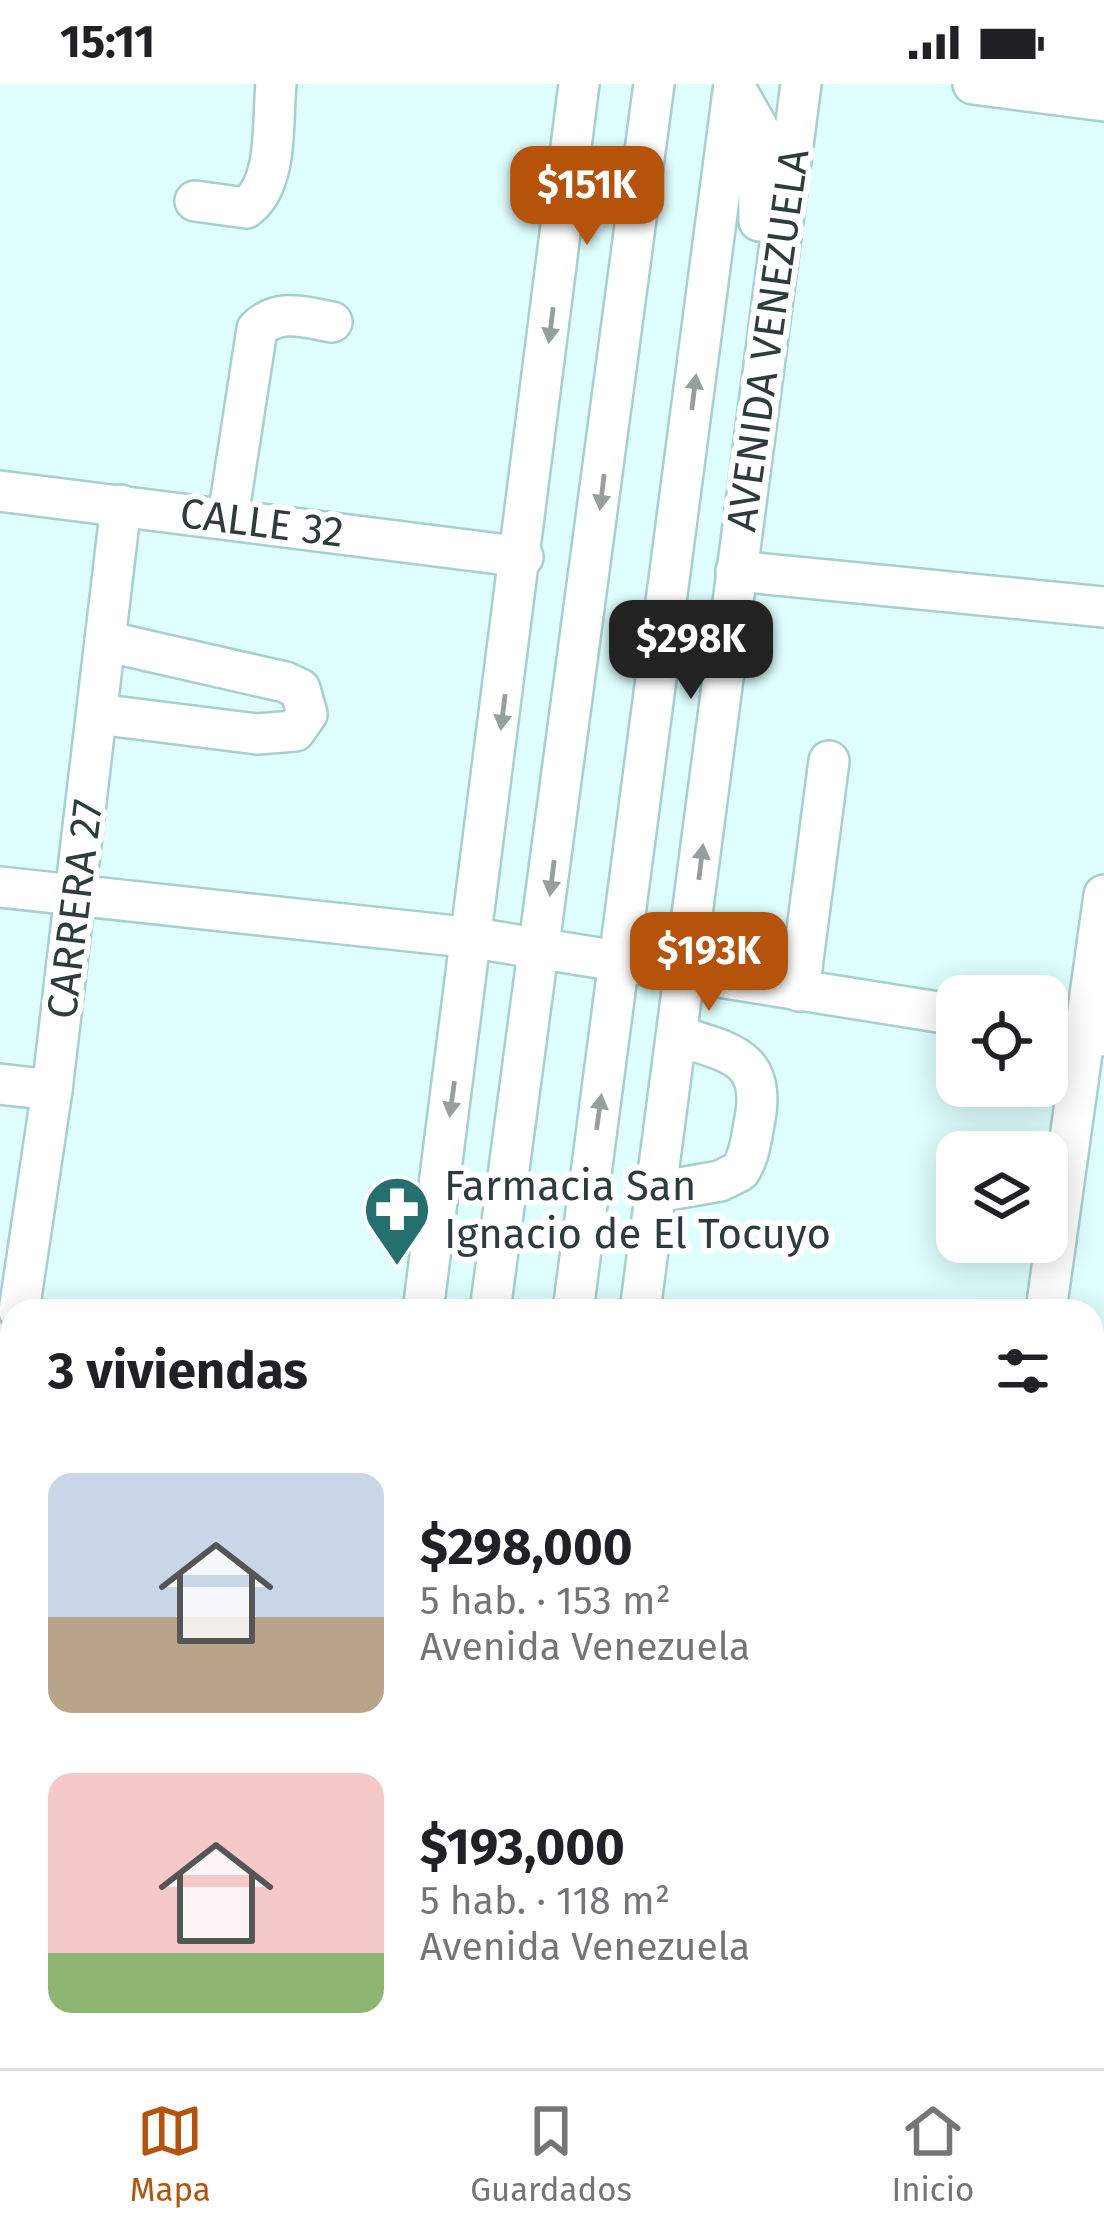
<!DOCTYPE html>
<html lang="es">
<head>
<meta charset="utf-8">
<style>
	:root { --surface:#fff; --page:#f6f6f6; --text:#202124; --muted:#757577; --line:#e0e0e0; --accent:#b45309 }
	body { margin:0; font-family:"Fira Sans",sans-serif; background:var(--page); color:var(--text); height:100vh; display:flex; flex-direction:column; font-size:45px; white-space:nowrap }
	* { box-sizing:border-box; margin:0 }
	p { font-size:39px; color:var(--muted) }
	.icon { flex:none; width:66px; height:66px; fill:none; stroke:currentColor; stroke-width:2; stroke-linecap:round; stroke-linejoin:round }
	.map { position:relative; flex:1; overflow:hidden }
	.drawer { position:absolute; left:0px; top:1215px; width:1104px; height:771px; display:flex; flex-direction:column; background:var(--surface); border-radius:36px 36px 0 0; box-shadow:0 6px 30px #0003 }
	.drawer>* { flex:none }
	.tools { position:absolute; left:936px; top:891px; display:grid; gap:24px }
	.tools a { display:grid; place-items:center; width:132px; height:132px; border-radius:24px; background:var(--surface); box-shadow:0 6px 30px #0003; font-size:60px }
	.price { position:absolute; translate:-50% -102px; padding:0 27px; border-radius:24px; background:var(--accent); color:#fff; font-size:39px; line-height:78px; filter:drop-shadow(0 3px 6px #0008) }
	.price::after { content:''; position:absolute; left:50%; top:72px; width:36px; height:27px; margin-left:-18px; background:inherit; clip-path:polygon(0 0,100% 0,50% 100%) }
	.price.current { background:#222; color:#fff }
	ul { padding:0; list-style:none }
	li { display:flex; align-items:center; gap:36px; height:300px; padding:0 48px }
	li span { display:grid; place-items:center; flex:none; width:336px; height:240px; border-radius:24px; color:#555 }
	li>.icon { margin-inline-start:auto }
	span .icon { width:144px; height:144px; fill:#fffc; stroke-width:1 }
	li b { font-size:51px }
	h2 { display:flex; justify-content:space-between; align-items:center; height:144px; padding:0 48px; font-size:51px }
	.status { display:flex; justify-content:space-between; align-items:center; height:84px; padding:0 60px; background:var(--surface); direction:ltr }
	.status svg { height:33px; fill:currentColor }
	.tabs { display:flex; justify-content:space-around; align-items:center; height:168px; border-top:3px solid var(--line); background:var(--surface); font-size:33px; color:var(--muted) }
	.tabs a { display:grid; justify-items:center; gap:6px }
	.tabs .current { color:var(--accent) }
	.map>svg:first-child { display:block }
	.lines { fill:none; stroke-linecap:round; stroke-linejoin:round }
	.minor-casing { stroke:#a6cfcd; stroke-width:44 }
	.minor { stroke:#fff; stroke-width:39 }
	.oneway { fill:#969e9e }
	.labels { text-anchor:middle; stroke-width:12; stroke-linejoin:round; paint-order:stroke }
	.street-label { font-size:42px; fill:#2c3d3c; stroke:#fff }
	.poi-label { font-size:42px; fill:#2c3d3c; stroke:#fff; text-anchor:start }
</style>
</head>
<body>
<div class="status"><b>15:11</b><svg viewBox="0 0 49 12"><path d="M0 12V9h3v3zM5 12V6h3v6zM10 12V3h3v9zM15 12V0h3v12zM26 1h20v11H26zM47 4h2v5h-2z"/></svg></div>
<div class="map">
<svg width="1104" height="1984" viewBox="0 0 1104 1984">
	<rect width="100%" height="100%" fill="#defffe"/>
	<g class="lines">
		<defs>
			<g id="minor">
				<path d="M973,0L1104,17"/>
				<path d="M734,2L758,44L759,137"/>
				<path d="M195,117L246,124C279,99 272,39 276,0"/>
				<path d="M0,407L523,473"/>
				<path d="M228,433L257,245C279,224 304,233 332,238"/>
				<path d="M736,487L1104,523"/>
				<path d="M97,630L257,650L295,647L307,630L300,605L285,598L105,557"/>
				<path d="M0,803L474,854L957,931"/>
				<path d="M799,907L829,677"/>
				<path d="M1047,945L1104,952"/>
				<path d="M0,1000L52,1006"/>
				<path d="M657,1108L720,1097L740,1087C749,1073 751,1057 754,1040C768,974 732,969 678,952"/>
				<path d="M19,1227L52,1006L121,421"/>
				<path d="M423,1227L579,0"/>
				<path d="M490,1227L654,0"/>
				<path d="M573,1227L734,0"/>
				<path d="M640,1227L801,0"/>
				<path d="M1046,1227L1104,811"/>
				<path d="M1092,1376L1104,1377"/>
				<path d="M0,1391L12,1285"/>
				<path d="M0,1680L12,1682"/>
				<path d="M1092,1797L1104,1799"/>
				<path d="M0,1891L12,1893"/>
				<path d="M19,1984V1974"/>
				<path d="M114,1984L115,1974"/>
				<path d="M315,1984L317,1974"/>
				<path d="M394,1984L395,1974"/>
				<path d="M472,1984L473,1974"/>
				<path d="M547,1984L549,1974"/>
				<path d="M949,1984L951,1974"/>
			</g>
		</defs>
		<use href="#minor" class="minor-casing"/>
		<use href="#minor" class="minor"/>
	</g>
	<defs><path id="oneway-solid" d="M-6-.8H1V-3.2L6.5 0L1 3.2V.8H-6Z" transform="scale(3)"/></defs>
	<g class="oneway">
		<use href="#oneway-solid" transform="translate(551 241) rotate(97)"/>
		<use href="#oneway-solid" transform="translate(694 308) rotate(-83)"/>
		<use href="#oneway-solid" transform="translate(602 408) rotate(97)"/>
		<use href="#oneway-solid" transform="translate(503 628) rotate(97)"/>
		<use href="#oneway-solid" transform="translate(701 778) rotate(-83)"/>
		<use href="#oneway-solid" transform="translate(552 794) rotate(97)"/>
		<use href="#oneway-solid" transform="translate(452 1015) rotate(98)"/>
		<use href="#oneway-solid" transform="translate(599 1028) rotate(-82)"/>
	</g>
	<defs>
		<symbol id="pharmacy-pin" viewBox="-11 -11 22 30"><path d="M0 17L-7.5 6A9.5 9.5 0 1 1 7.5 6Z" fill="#25706f" stroke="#fff"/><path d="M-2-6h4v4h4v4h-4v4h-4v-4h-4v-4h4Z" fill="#fff"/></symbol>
	</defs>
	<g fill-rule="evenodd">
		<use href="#pharmacy-pin" x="359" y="1087" width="76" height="104"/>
	</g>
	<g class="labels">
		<g class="street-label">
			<text transform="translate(767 256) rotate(-82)" y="15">AVENIDA VENEZUELA</text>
			<text transform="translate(262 438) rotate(7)" y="15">CALLE 32</text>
			<text transform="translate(74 825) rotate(-83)" y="15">CARRERA 27</text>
		</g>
		<g class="poi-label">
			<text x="444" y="1116">Farmacia San<tspan x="444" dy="48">Ignacio de El Tocuyo</tspan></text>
		</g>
	</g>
</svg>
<div class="tools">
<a><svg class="icon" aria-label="locate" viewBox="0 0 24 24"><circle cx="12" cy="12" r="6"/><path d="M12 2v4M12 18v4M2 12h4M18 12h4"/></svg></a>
<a><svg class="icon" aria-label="layers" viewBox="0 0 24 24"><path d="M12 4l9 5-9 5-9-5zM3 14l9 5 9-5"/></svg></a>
</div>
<b class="price" style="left:587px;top:164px">$151K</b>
<b class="price current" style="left:691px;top:618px">$298K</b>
<b class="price" style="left:709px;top:930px">$193K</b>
<section class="drawer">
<h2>3 viviendas<svg class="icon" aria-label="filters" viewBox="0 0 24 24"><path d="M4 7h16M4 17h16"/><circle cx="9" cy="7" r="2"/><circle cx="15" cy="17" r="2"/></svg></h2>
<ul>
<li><span style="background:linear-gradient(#c9d6e8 60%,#b9a48a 0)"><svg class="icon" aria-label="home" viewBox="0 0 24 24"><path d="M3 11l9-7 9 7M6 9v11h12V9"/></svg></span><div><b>$298,000</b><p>5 hab. · 153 m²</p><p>Avenida Venezuela</p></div></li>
<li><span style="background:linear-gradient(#f6c9c9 75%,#8fb573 0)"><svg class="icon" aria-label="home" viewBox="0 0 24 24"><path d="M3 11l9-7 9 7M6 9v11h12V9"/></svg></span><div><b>$193,000</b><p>5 hab. · 118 m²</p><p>Avenida Venezuela</p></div></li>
</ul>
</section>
</div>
<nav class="tabs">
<a class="current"><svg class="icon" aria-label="map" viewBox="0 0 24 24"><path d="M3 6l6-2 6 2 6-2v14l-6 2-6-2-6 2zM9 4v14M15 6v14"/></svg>Mapa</a>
<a><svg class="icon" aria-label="saved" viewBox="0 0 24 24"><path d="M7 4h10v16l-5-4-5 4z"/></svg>Guardados</a>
<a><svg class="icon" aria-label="home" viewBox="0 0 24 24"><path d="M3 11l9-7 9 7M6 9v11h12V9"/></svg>Inicio</a>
</nav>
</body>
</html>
